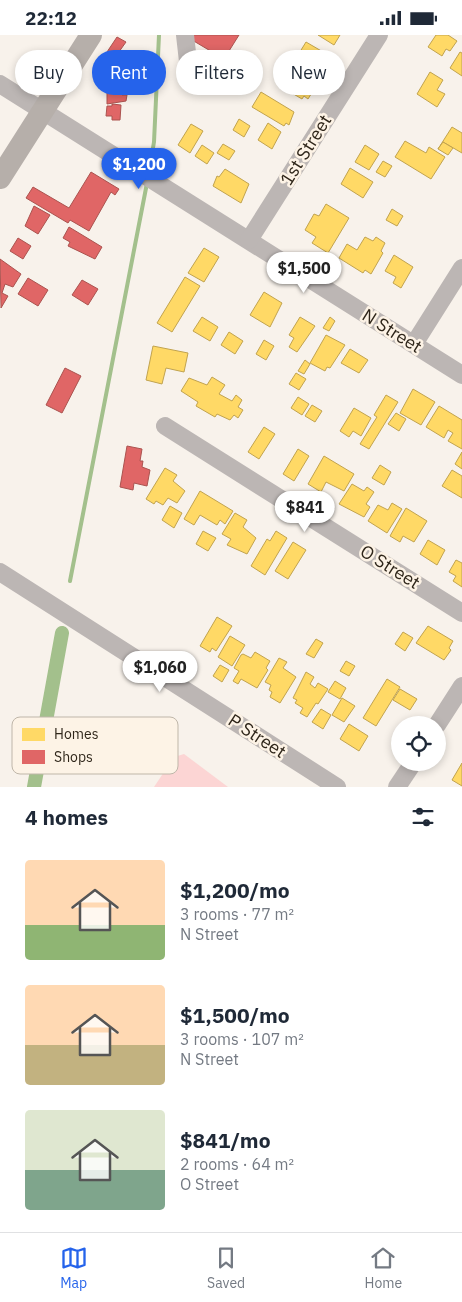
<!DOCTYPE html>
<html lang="en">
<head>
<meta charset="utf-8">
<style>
	:root { --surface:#fff; --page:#f2f2f3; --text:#1f2937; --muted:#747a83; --line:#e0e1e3; --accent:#2563eb }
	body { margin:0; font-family:"IBM Plex Sans",sans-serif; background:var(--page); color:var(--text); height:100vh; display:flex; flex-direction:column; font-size:19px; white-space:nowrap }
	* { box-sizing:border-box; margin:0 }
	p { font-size:16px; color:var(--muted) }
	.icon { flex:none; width:28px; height:28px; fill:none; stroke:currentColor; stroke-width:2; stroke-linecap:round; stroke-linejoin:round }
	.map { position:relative; height:752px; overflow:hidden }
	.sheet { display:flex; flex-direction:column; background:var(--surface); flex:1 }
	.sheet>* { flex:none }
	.guide { position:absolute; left:15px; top:15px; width:432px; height:45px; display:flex; gap:10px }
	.tools { position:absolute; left:391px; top:681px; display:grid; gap:10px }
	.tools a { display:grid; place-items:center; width:55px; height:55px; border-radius:50%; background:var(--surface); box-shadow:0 2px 8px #0003; font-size:25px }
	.price { position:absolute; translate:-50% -42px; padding:0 11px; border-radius:18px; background:#fff; color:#222; font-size:16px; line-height:32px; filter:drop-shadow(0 1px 2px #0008) }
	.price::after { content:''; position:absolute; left:50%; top:30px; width:15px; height:11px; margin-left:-8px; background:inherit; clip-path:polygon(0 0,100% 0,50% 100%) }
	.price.on { background:var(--accent); color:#fff }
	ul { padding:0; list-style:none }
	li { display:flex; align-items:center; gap:15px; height:125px; padding:0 25px }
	li span { display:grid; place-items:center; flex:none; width:140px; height:100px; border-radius:5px; color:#555 }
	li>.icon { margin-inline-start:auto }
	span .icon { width:60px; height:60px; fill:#fffc; stroke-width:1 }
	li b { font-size:21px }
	h2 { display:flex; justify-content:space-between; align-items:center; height:60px; padding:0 25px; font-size:21px }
	.tag { padding:0 18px; border-radius:22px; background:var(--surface); box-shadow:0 2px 8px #0003; font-size:18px; line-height:45px }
	.tag.on { background:var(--accent); color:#fff }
	.status { display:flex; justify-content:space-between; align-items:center; height:35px; padding:0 25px; background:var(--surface); direction:ltr }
	.status svg { height:14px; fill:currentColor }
	.tab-bar { display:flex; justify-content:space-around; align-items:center; height:70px; border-top:1px solid var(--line); background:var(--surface); font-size:14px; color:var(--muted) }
	.tab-bar a { display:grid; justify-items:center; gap:2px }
	.tab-bar .on { color:var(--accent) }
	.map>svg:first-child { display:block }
	.green { fill:#fcd5d4 }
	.homes { fill:#ffd966; stroke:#c1a34f }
	.shops { fill:#e06666; stroke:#ab534f }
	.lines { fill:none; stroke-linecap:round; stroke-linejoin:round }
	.stream { stroke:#a3c08c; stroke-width:4 }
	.canal { stroke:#a3c08c; stroke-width:14 }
	.minor { stroke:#bcb6b4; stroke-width:18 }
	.major { stroke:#b6afaa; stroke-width:22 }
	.labels { text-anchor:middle; stroke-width:5; stroke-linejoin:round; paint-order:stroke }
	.street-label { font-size:18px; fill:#2f261a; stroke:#fdf3e6 }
	.key { fill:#fdf3e6; stroke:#bfb6a9; stroke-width:1 }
	.key-label { font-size:14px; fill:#2f261a }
</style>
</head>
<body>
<div class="status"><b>22:12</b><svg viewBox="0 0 49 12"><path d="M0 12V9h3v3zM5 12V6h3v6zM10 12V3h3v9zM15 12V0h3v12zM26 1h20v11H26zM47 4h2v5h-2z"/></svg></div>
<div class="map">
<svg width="462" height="752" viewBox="0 0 462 752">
	<rect width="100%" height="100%" fill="#f8f2eb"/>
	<path class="green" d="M184,719L228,752H154L174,722Z"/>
	<g class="homes">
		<path d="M318,0H340L334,10Z"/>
		<path d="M436,0H448L457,6L450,16L446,14L442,21L428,12Z"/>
		<path d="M306,7L330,21L322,35L298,20Z"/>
		<path d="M460,17L462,18V41L450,33Z"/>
		<path d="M430,37L443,45L437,55L445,59L437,72L417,59Z"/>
		<path d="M294,40L311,50L309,53L313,56L308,64L304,61L302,64L285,54Z"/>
		<path d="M261,57L294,77L289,90L286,88L284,91L252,72Z"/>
		<path d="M239,84L250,91L244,102L233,95Z"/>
		<path d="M268,88L281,97L272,114L258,105Z"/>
		<path d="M191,89L203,96L190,118L178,110Z"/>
		<path d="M452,92L462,98V118L443,107L438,114Z"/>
		<path d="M405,106L426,118L429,112L445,122L431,144L395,122Z"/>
		<path d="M443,107L453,113L448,120L438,114Z"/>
		<path d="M223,109L235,116L229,125L217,118Z"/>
		<path d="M202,110L214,118L207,129L195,121Z"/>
		<path d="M365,110L379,119L369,135L355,127Z"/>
		<path d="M383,126L392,131L385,142L376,137Z"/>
		<path d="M350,133L373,147L363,163L341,149Z"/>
		<path d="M225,134L249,149L241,168L213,151L217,141L219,142Z"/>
		<path d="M326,169L349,183L328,218L312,208L316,202L305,195L314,179L319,181Z"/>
		<path d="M392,174L403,181L397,191L386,185Z"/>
		<path d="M365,202L373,206L376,202L385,208L381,216L383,218L371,239L365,235L363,238L339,223L347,209L357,215Z"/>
		<path d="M204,213L219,222L204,247L188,238Z"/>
		<path d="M394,220L413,232L401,253L393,248L396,242L385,236Z"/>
		<path d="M185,242L200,251L172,297L157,288Z"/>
		<path d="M264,257L282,268L270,292L250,280Z"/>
		<path d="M202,282L218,292L210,306L193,296Z"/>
		<path d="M300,282L315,291L297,317L289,312L294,303L289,300Z"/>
		<path d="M330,282L335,286L329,296L323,293Z"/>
		<path d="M229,297L243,306L235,319L221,310Z"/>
		<path d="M326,300L345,310L330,333L327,332L325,336L310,328Z"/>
		<path d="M264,305L274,311L266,325L256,319Z"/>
		<path d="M153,311L188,318L184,337L166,333L162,349L146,345Z"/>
		<path d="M350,314L368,325L359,338L341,328Z"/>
		<path d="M305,325L310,329L304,339L298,336Z"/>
		<path d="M296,338L306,344L299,355L289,349Z"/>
		<path d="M212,342L225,350L219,359L232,366L236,360L242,365L238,372L243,375L238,383L234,380L230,385L217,379L215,382L196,371L198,367L181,356L189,343L207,350Z"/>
		<path d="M413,354L435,367L421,390L400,378Z"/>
		<path d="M386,360L398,367L369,414L360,409L377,382L374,380Z"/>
		<path d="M298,362L309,369L302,380L291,373Z"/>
		<path d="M312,370L322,376L315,387L305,381Z"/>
		<path d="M439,371L462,385V414L448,406L453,398L448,395L444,403L426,392Z"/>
		<path d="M354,373L371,383L361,401L353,396L349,402L340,396Z"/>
		<path d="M396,378L406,384L399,396L388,389Z"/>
		<path d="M264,392L275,399L259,424L248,417Z"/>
		<path d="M298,414L309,421L294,446L283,439Z"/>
		<path d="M462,417V434L455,429Z"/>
		<path d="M324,421L354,439L344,456L326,447L321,457L308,449Z"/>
		<path d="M380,430L391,437L384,450L372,443Z"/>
		<path d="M165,433L177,440L173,446L185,456L177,468L168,463L163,470L156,466L154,469L146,464Z"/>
		<path d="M452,435L462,441V463L442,451Z"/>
		<path d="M352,449L364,456L367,452L374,457L366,469L370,472L364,482L339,469Z"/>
		<path d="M200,456L233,476L225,489L220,485L217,490L200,480L194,490L184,484Z"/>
		<path d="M392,468L402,474L387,498L368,486L378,470L388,475Z"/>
		<path d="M170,471L182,478L174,493L162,485Z"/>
		<path d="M406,473L427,486L414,507L403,501L400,507L390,501Z"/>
		<path d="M235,478L247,485L243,492L256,503L247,519L227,510L231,504L222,499Z"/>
		<path d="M203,496L216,503L208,516L196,509Z"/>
		<path d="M276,496L287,503L265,540L251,531L267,504L270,506Z"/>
		<path d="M428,505L445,515L437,530L420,519Z"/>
		<path d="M293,507L306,515L288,544L275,536Z"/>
		<path d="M456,525L462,528V552L453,546L456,541L449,537Z"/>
		<path d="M217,582L232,591L216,616L212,613L210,617L200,611Z"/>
		<path d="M428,591L453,606L449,613L451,615L444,625L416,608Z"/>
		<path d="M403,597L413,603L405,616L395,609Z"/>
		<path d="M230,601L245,610L232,631L218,622Z"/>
		<path d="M316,604L323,608L314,623L306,619Z"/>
		<path d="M255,617L270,626L266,633L268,635L257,653L241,644L238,649L233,646L239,636L234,633L241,620L243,619L251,623Z"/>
		<path d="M279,623L287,627L283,633L296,642L280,668L270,662L272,657L269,655L271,650L265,647Z"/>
		<path d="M346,626L355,631L349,641L340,636Z"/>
		<path d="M220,630L229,635L222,647L213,641Z"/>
		<path d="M306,637L314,642L310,649L315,653L318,648L328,654L318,669L316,668L307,682L300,678L303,673L295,668L297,665L293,663Z"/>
		<path d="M387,644L400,652L376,691L363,683Z"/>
		<path d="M335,646L346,653L340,664L328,657Z"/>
		<path d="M400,654L417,664L410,675L393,665Z"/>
		<path d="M342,663L355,671L344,687L332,680Z"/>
		<path d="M321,674L331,680L323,694L312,687Z"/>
		<path d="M349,689L368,701L359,716L340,704Z"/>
		<path d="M462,728V751L452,745Z"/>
	</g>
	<g class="shops">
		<path d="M188,0H239L224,24L187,2Z"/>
		<path d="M117,2L126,7L116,21L107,17Z"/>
		<path d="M200,44L206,48L200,58L194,54Z"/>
		<path d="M107,55L122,56V60H127L126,66L107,69Z"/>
		<path d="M112,69L121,70L120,85H112V81H106L107,71H112Z"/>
		<path d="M91,137L119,154L115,160L111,157L89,196L70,185L68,188L26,163L33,152L69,173Z"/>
		<path d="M34,171L50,180L38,199L25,191Z"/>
		<path d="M69,192L102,212L95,224L68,211L70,207L63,203Z"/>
		<path d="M18,203L31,211L23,224L10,216Z"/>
		<path d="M0,224L21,239L13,252L5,249L2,258L8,261L1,273Z"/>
		<path d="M28,243L48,255L38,271L18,259Z"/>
		<path d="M82,245L98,254L88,270L72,260Z"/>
		<path d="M65,333L81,341L62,378L46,370Z"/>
		<path d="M127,411L142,414L140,426H143L142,432L150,435L147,451L134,448L133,455L120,452Z"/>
	</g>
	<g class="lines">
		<g class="stream">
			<path d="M149,136L154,107L159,0"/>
			<path d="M70,546L147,148"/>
		</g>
		<path class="canal" d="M34,752L62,598"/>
		<g class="minor">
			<path d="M185,0L190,44"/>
			<path d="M0,49L462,340"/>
			<path d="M249,205L379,0"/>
			<path d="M414,309L462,233"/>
			<path d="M165,391L462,578"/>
			<path d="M0,537L337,752"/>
			<path d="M437,690L462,651"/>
			<path d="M397,752L413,728"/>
		</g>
		<path class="major" d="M0,143L91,0"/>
	</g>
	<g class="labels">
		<g class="street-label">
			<text transform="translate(306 115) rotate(-58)" y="6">1st Street</text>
			<text transform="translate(392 296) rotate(32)" y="6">N Street</text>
			<text transform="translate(390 532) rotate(32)" y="6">O Street</text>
			<text transform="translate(257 701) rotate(33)" y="6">P Street</text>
		</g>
	</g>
	<rect x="12" y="682" width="166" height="57" rx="8" class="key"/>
	<rect x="22" y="693" width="23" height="13" fill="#ffd966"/>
	<rect x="22" y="715" width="23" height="14" fill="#e06666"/>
	<g class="key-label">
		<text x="54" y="704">Homes</text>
		<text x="54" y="727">Shops</text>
	</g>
</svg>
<div class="tools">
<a><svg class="icon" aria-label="locate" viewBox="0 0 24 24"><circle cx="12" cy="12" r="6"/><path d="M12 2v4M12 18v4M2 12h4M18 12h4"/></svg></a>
</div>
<b class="price on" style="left:139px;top:155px">$1,200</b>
<b class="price" style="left:304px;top:259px">$1,500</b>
<b class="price" style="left:305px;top:498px">$841</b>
<b class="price" style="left:160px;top:658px">$1,060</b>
<div class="guide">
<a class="tag">Buy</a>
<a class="tag on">Rent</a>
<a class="tag">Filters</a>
<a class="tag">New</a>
</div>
</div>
<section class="sheet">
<h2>4 homes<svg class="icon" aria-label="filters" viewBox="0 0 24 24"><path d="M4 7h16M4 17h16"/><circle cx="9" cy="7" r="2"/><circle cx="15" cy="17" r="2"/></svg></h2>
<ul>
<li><span style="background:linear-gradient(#ffd9b3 65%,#8fb573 0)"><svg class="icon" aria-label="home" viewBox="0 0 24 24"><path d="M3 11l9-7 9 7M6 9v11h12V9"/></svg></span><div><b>$1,200/mo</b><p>3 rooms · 77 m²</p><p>N Street</p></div></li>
<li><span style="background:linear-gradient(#ffd9b3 60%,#c2b280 0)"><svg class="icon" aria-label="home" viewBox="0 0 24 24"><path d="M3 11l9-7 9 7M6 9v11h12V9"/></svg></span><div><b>$1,500/mo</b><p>3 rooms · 107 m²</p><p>N Street</p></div></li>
<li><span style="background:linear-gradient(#dfe7d0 60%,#7fa58c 0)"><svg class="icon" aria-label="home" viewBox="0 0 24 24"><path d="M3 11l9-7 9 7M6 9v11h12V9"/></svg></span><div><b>$841/mo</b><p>2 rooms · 64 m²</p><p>O Street</p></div></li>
</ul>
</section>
<nav class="tab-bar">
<a class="on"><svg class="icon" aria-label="map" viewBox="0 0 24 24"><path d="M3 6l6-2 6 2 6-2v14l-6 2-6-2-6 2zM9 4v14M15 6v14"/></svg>Map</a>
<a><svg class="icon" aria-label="saved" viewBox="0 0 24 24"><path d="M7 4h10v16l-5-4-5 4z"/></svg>Saved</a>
<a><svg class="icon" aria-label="home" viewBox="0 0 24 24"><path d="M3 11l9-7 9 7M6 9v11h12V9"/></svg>Home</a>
</nav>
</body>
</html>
